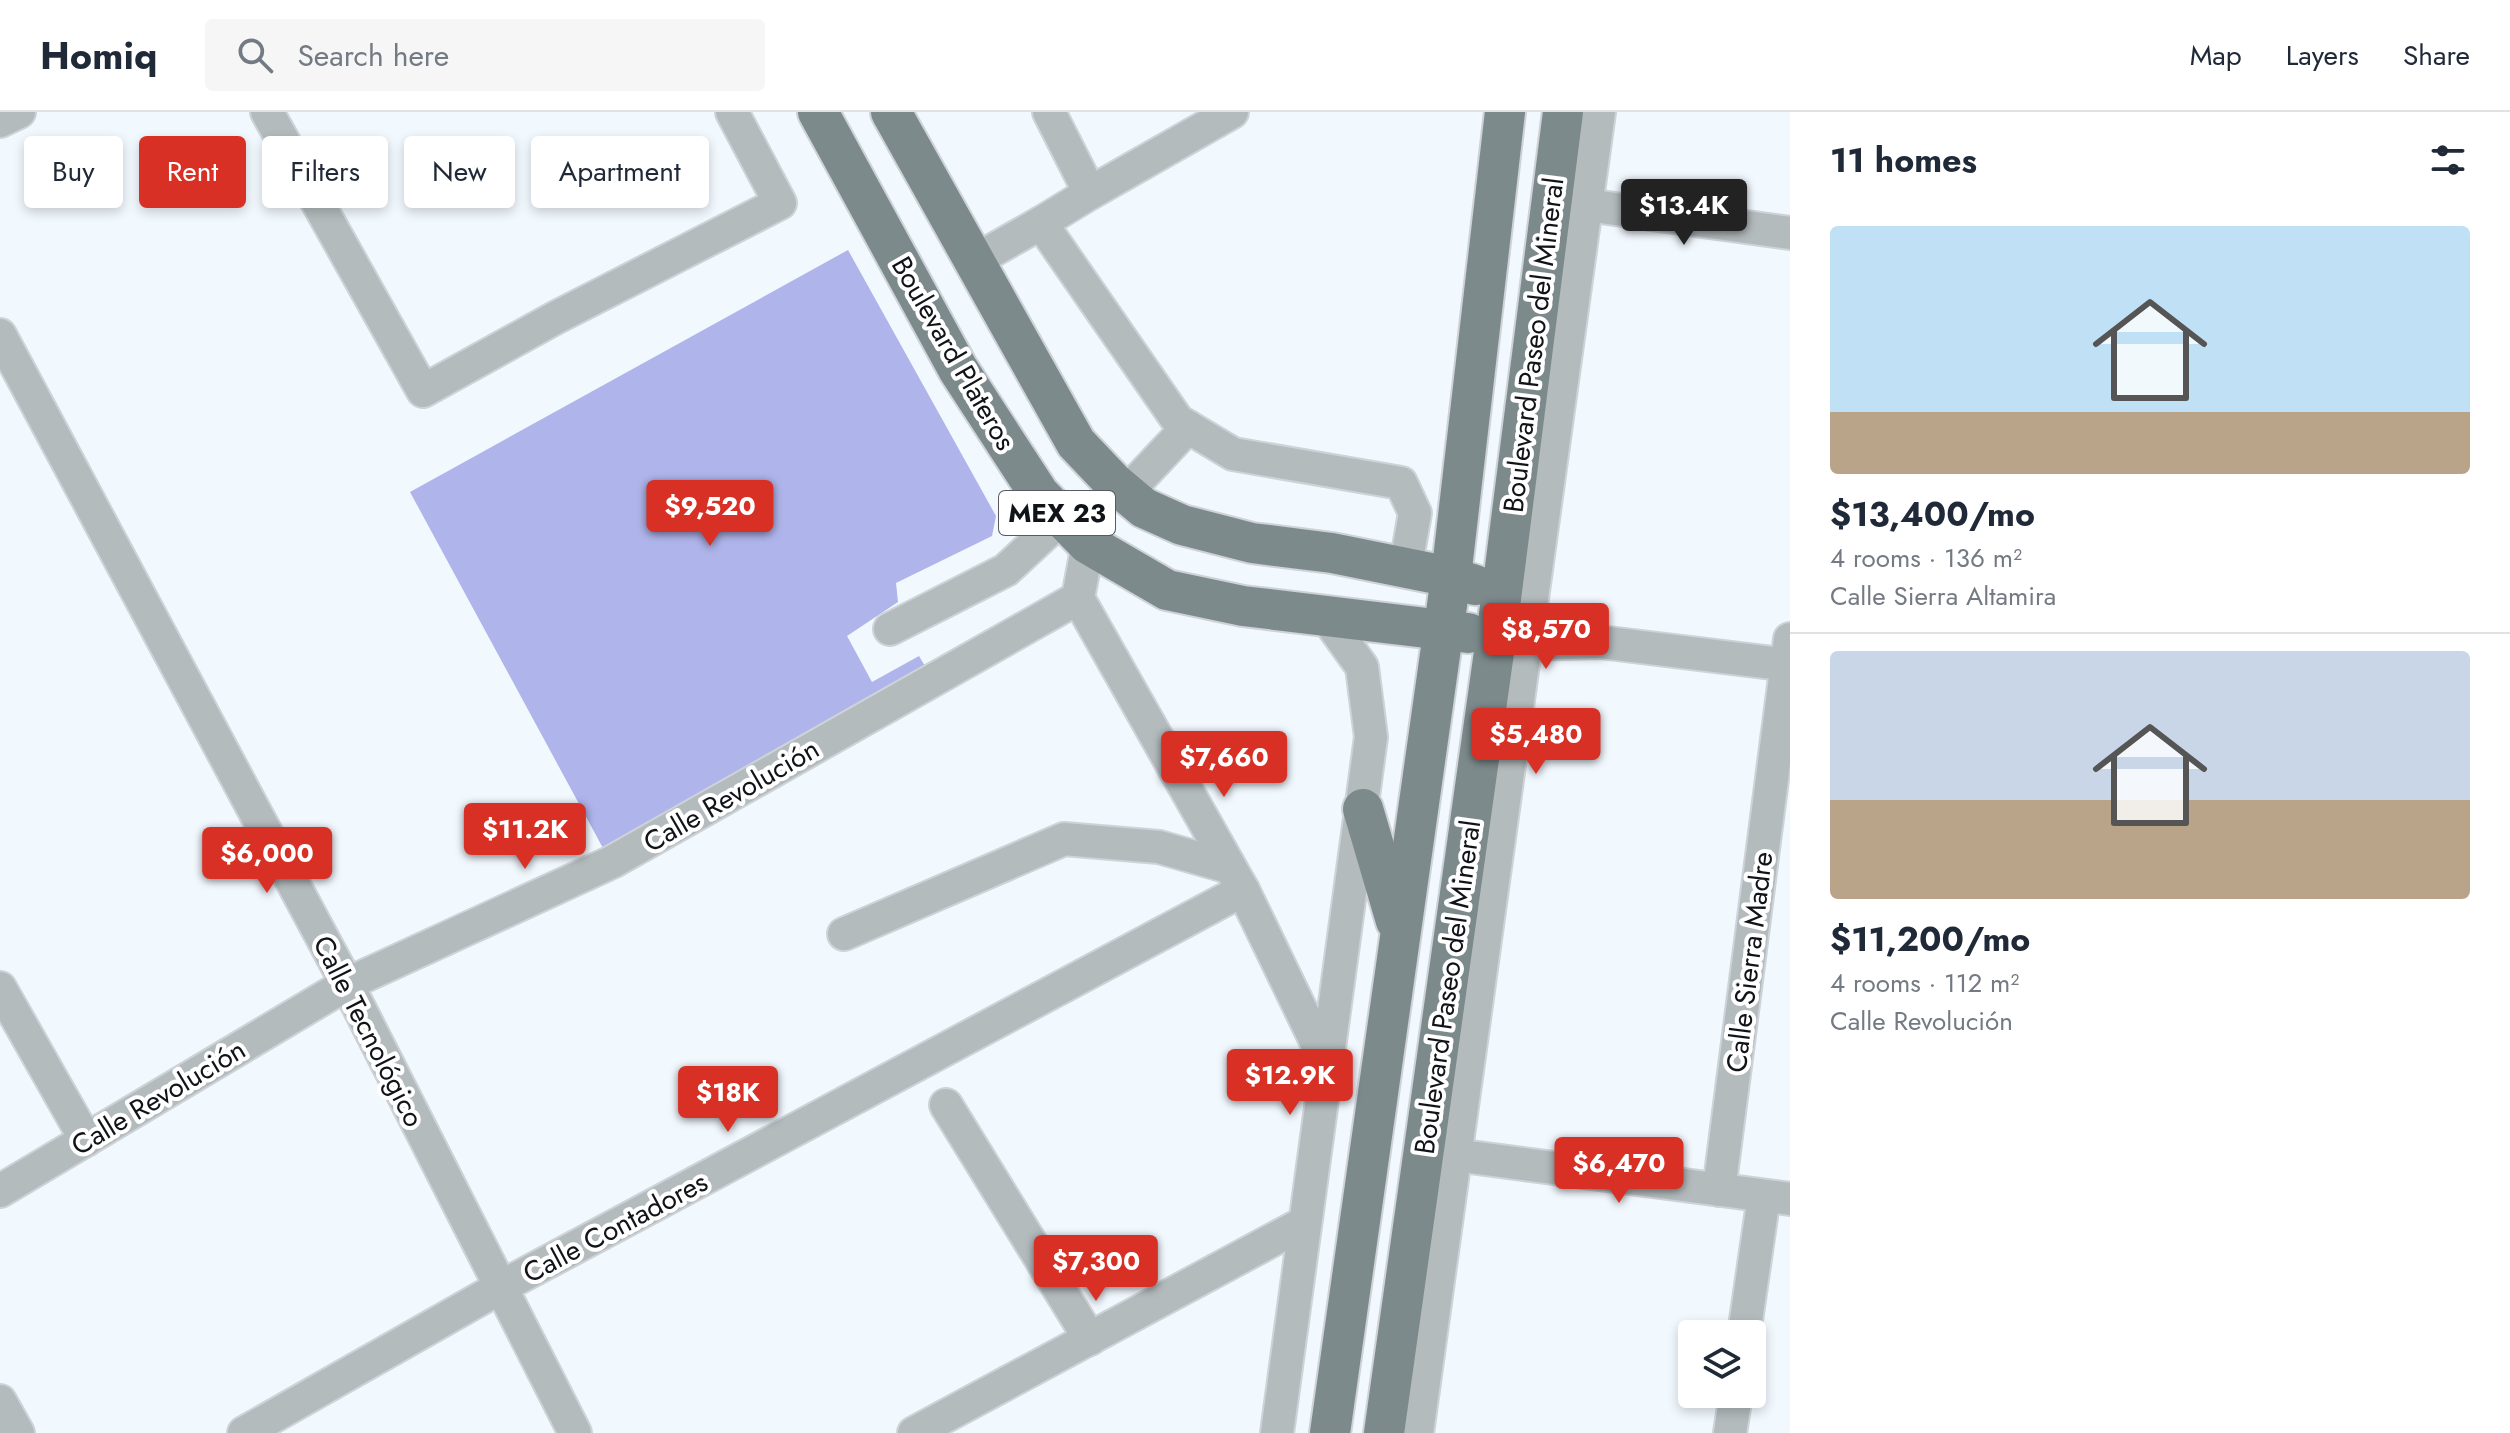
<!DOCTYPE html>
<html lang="en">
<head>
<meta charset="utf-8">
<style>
	:root { --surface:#fff; --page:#f6f6f7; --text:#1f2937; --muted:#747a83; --line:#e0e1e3; --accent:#d93025 }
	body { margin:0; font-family:Jost,sans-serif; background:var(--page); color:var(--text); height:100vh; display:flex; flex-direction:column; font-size:30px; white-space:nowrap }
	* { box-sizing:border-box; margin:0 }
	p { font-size:26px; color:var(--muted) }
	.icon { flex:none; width:44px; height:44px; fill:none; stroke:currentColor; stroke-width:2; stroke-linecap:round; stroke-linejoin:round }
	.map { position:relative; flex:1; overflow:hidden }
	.panel { display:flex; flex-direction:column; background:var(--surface); width:720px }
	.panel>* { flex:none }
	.top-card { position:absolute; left:24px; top:24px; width:760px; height:72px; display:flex; gap:16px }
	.controls { position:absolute; left:1678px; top:1208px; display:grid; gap:16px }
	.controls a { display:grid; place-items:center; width:88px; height:88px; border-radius:8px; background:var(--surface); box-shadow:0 4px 12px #0003; font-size:40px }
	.price { position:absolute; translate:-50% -68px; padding:0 18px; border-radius:8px; background:var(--accent); color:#fff; font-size:26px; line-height:52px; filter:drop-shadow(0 2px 4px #0008) }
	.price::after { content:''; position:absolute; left:50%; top:48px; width:24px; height:18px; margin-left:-12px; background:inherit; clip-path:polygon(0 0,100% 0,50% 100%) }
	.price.on { background:#222; color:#fff }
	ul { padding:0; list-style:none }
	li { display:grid; align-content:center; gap:16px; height:424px; padding:0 40px }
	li+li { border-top:2px solid var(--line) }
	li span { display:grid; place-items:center; height:248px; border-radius:8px; color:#555 }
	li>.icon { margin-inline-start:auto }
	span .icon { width:144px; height:144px; fill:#fffc; stroke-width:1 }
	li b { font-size:34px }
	h2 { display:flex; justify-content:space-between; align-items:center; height:96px; padding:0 40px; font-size:34px }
	.tag { padding:0 28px; border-radius:8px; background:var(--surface); box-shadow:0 4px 12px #0003; font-size:28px; line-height:72px }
	.tag.on { background:var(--accent); color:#fff }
	header { display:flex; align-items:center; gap:48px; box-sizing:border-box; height:112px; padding:0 40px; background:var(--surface); border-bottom:2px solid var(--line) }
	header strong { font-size:38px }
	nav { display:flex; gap:44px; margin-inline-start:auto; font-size:28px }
	.search { width:560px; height:72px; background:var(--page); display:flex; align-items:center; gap:20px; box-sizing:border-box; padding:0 28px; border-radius:8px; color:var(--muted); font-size:30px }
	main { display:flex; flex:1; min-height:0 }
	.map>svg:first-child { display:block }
	.building { fill:#afb4ea }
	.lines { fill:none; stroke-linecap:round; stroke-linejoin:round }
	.minor-casing { stroke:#cdd3d9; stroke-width:36 }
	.major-casing { stroke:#cdd3d9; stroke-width:44 }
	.minor { stroke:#b4bbbd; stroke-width:32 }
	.major { stroke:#7d8a8c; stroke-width:40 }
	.labels { text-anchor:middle; stroke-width:8; stroke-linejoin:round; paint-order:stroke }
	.shield { fill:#fff; stroke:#585a5d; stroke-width:2 }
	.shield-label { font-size:26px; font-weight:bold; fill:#101317 }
	.street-label { font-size:28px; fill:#101317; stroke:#fff }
</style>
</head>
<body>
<header>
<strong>Homiq</strong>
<div class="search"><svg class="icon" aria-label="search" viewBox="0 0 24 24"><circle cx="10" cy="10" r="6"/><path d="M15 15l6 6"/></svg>Search here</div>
<nav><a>Map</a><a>Layers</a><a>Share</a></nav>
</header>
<main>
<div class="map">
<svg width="1790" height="1321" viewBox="0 0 1790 1321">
	<rect width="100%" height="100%" fill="#f1f8fe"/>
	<path class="building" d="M848,138L996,404L992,424L896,471L898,490L847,524L872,570L919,544L928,559L610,749L410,380Z"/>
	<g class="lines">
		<defs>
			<g id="minor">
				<path d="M267,0L423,279L555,206L780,91L732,0"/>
				<path d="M1049,0L1090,81L1232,0"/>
				<path d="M0,9L19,0"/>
				<path d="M1090,81L1041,111L1178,309L1233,342L1401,371L1415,401L1405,458"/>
				<path d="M1586,93L1790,121"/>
				<path d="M974,149L1041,111"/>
				<path d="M0,223L347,872L575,1321"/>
				<path d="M1126,381L1188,315"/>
				<path d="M1088,432L1078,486L1243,778L1326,950"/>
				<path d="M890,517L1006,458L1062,406"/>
				<path d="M1507,528L1526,532L1600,530L1790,553"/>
				<path d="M844,822L1064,727L1159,735L1229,755"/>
				<path d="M0,876L86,1028"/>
				<path d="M946,993L1090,1227"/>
				<path d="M1455,1043L1790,1087"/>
				<path d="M1719,1078L1790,527"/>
				<path d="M0,1079L347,872L612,750L1078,486"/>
				<path d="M1744,1222L1764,1084"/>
				<path d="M0,1289L18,1321"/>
				<path d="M244,1321L501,1175L1243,778"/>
				<path d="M914,1321L1304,1111"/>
				<path d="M1277,1321L1371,625L1362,555L1324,502"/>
				<path d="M1417,1321L1599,0"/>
				<path d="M1730,1321L1736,1282"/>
			</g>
			<g id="major">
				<path d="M818,0L958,257L1039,382L1088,432L1167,478L1243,494L1468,521"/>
				<path d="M891,0L1076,331L1113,370L1144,396L1182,413L1252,431L1332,441L1451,465L1475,473"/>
				<path d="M1363,697L1396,809"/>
				<path d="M1330,1321L1451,465L1505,0"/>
				<path d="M1384,1321L1496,526L1563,0"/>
			</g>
		</defs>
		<use href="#minor" class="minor-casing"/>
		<use href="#major" class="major-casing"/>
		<use href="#minor" class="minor"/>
		<use href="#major" class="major"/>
	</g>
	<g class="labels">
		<rect class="shield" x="999" y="379" width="116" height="44" rx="6"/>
		<g class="shield-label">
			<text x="1057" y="410">MEX 23</text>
		</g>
		<g class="street-label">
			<text transform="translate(1533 233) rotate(-83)" y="10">Boulevard Paseo del Mineral</text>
			<text transform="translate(954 241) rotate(60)" y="10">Boulevard Plateros</text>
			<text transform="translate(731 683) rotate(-30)" y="10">Calle Revolución</text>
			<text transform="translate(1749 850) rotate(-83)" y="10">Calle Sierra Madre</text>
			<text transform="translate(1447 875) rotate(-82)" y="10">Boulevard Paseo del Mineral</text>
			<text transform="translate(369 919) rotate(63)" y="10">Calle Tecnológico</text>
			<text transform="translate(158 985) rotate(-31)" y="10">Calle Revolución</text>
			<text transform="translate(615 1115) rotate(-28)" y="10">Calle Contadores</text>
		</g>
	</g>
</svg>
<div class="controls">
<a><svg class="icon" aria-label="layers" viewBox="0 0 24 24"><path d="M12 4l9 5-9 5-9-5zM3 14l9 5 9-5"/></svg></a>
</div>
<b class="price on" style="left:1684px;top:135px">$13.4K</b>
<b class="price" style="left:710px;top:436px">$9,520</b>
<b class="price" style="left:1546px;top:559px">$8,570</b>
<b class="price" style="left:1536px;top:664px">$5,480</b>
<b class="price" style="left:1224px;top:687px">$7,660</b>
<b class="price" style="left:525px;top:759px">$11.2K</b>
<b class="price" style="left:267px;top:783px">$6,000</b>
<b class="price" style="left:1290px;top:1005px">$12.9K</b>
<b class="price" style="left:728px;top:1022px">$18K</b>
<b class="price" style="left:1619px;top:1093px">$6,470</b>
<b class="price" style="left:1096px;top:1191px">$7,300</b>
<div class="top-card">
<a class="tag">Buy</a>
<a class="tag on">Rent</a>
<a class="tag">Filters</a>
<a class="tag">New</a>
<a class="tag">Apartment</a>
</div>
</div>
<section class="panel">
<h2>11 homes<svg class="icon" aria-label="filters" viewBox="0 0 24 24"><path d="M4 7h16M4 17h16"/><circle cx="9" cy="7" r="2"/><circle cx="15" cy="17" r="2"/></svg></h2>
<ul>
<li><span style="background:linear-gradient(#bfe0f5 75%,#b9a48a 0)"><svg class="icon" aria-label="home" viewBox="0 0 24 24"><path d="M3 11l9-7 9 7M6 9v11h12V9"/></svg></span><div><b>$13,400/mo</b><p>4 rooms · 136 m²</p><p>Calle Sierra Altamira</p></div></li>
<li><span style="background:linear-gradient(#c9d6e8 60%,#b9a48a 0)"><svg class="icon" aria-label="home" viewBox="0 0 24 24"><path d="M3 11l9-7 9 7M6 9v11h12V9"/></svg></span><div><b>$11,200/mo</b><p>4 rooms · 112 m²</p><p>Calle Revolución</p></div></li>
</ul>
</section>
</main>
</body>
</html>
